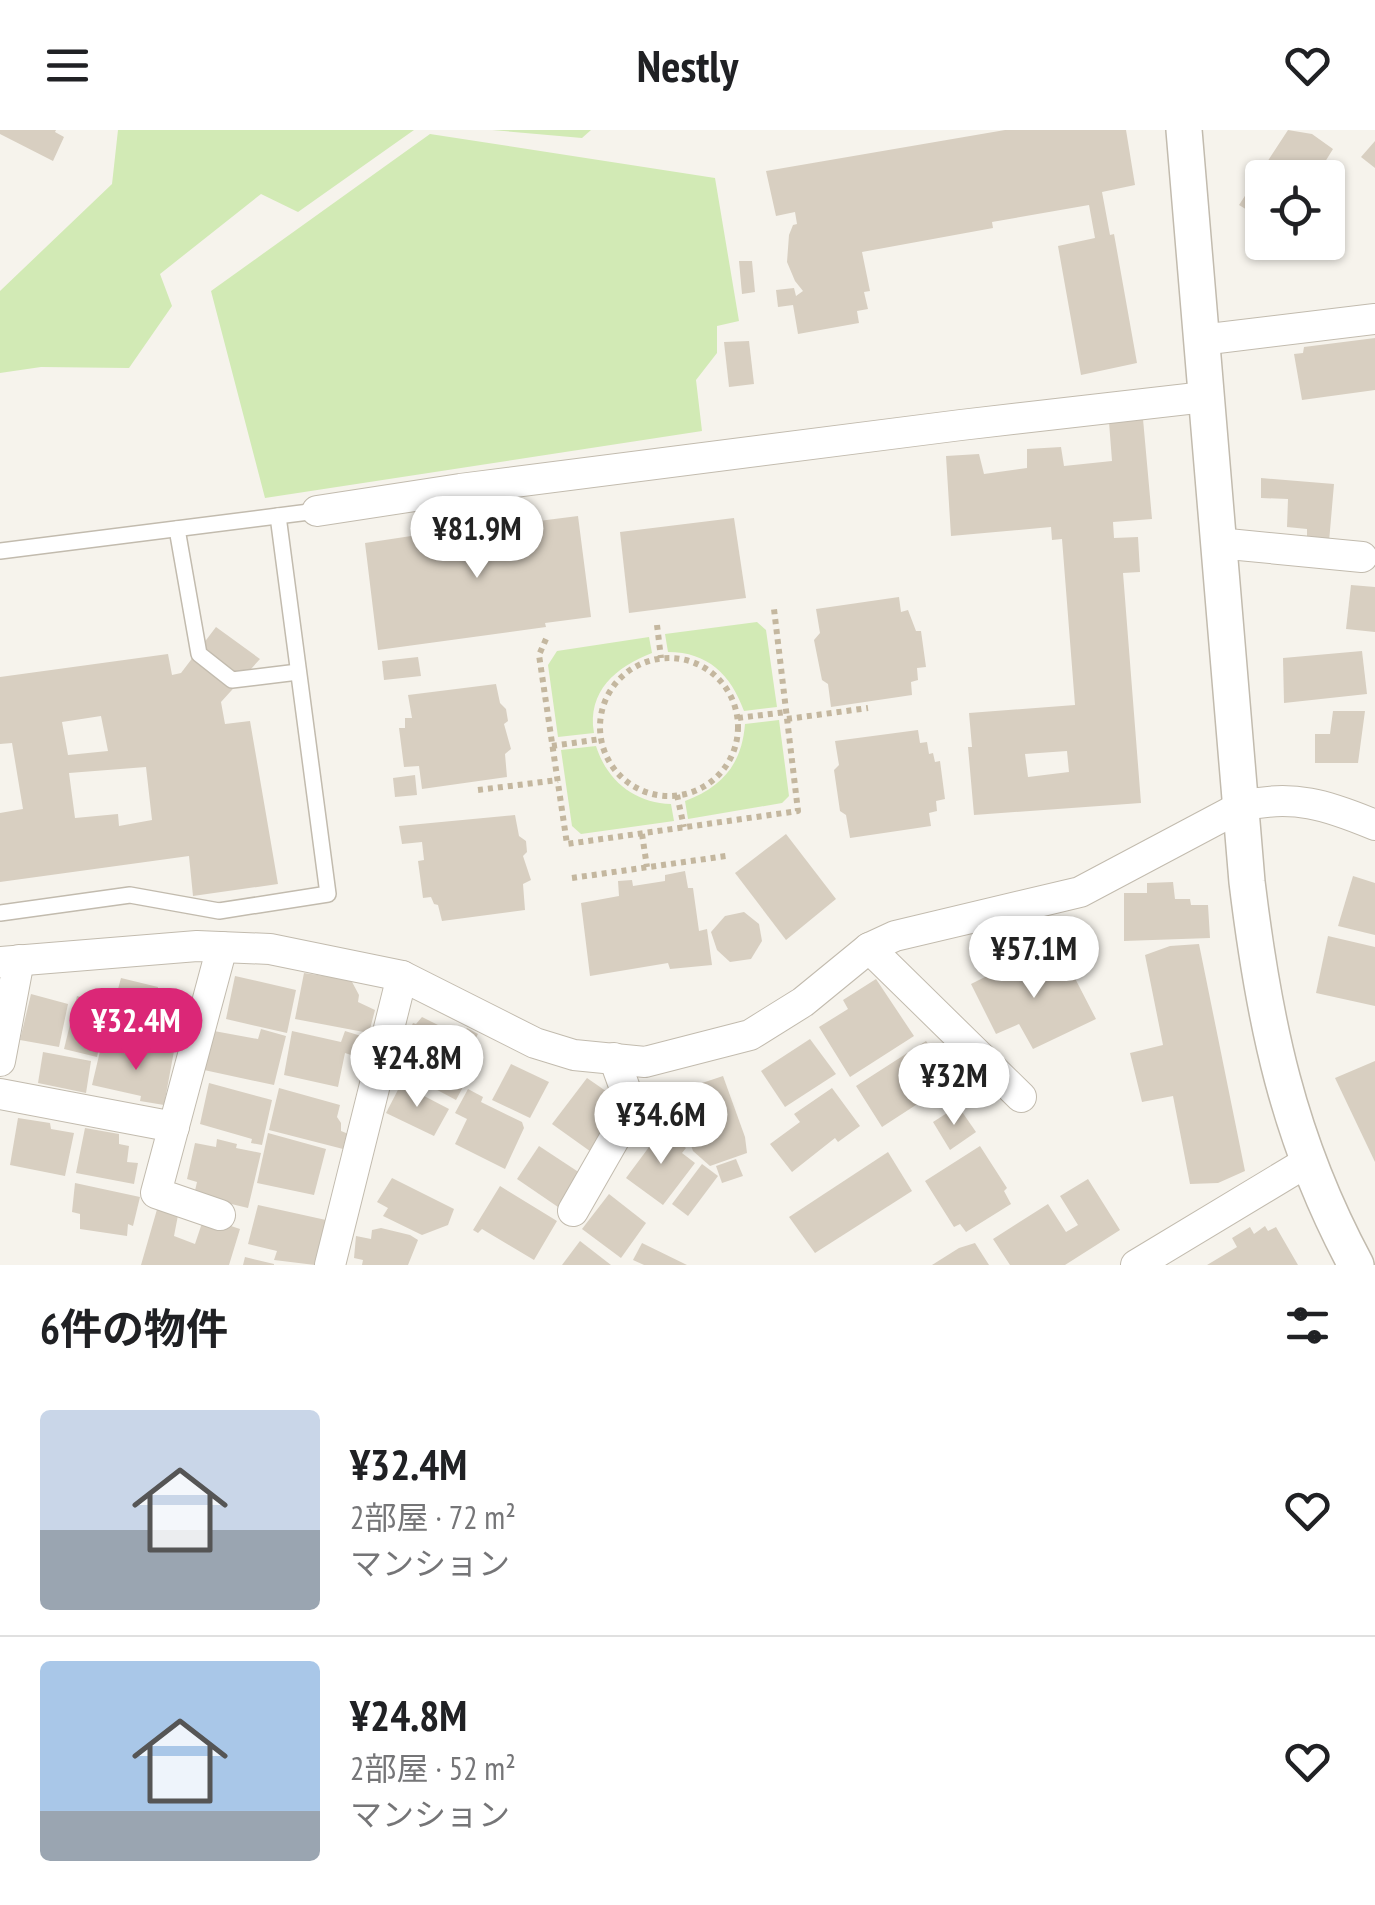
<!DOCTYPE html>
<html lang="ja">
<head>
<meta charset="utf-8">
<style>
	:root { --surface:#fff; --page:#f2f2f2; --text:#202124; --muted:#757577; --line:#e0e0e0; --accent:#db2777 }
	body { margin:0; font-family:"PT Sans Narrow","Noto Sans JP",sans-serif; background:var(--page); color:var(--text); height:100vh; display:flex; flex-direction:column; font-size:38px; white-space:nowrap }
	* { box-sizing:border-box; margin:0 }
	p { font-size:32px; color:var(--muted) }
	.icon { flex:none; width:55px; height:55px; fill:none; stroke:currentColor; stroke-width:2; stroke-linecap:round; stroke-linejoin:round }
	.map { position:relative; height:1135px; overflow:hidden }
	.drawer { display:flex; flex-direction:column; background:var(--surface); flex:1 }
	.drawer>* { flex:none }
	.tools { position:absolute; left:1245px; top:30px; display:grid; gap:20px }
	.tools a { display:grid; place-items:center; width:100px; height:100px; border-radius:10px; background:var(--surface); box-shadow:0 2px 8px #0004; font-size:50px }
	.price { position:absolute; translate:-50% -85px; padding:0 22px; border-radius:35px; background:#fff; color:#222; font-size:32px; line-height:65px; filter:drop-shadow(0 2px 5px #0008) }
	.price::after { content:''; position:absolute; left:50%; top:60px; width:30px; height:22px; margin-left:-15px; background:inherit; clip-path:polygon(0 0,100% 0,50% 100%) }
	.price.on { background:var(--accent); color:#fff }
	ul { padding:0; list-style:none }
	li { display:flex; align-items:center; gap:30px; height:250px; padding:0 40px }
	li+li { border-top:2px solid var(--line) }
	li span { display:grid; place-items:center; flex:none; width:280px; height:200px; border-radius:10px; color:#555 }
	li>.icon { margin-inline-start:auto }
	span .icon { width:120px; height:120px; fill:#fffc; stroke-width:1 }
	li b { font-size:42px }
	h2 { display:flex; justify-content:space-between; align-items:center; height:120px; padding:0 40px; font-size:42px }
	header { display:flex; justify-content:space-between; align-items:center; height:130px; padding:0 40px; background:var(--surface); font-size:45px; font-weight:700 }
	.map>svg:first-child { display:block }
	.green { fill:#d2eab5 }
	.building { fill:#d8cfc1; fill-rule:evenodd }
	.lines { fill:none; stroke-linecap:round; stroke-linejoin:round }
	.service-casing { stroke:#c2bbae; stroke-width:18 }
	.minor-casing { stroke:#c2bbae; stroke-width:32 }
	.tertiary-casing { stroke:#c2bbae; stroke-width:38 }
	.path { stroke:#c4b79f; stroke-width:6; stroke-dasharray:5 5; stroke-linecap:butt }
	.service { stroke:#fff; stroke-width:15 }
	.minor { stroke:#fff; stroke-width:30 }
	.tertiary { stroke:#fff; stroke-width:35 }
</style>
</head>
<body>
<header><svg class="icon" aria-label="menu" viewBox="0 0 24 24"><path d="M4 6h16M4 12h16M4 18h16"/></svg>Nestly<svg class="icon" aria-label="heart" viewBox="0 0 24 24"><path d="M12 20l-8-8c-3-5 5-10 8-4 3-6 11-1 8 4z"/></svg></header>
<div class="map">
<svg width="1375" height="1135" viewBox="0 0 1375 1135">
	<rect width="100%" height="100%" fill="#f6f3ec"/>
	<g class="green">
		<path d="M118,0H414L298,82L261,64L160,144L172,176L129,238L41,237L0,243V161L112,54Z"/>
		<path d="M492,0H591L582,8Z"/>
		<path d="M430,4L715,48L739,191L717,196V223L696,250L702,301L265,368L211,161Z"/>
		<path d="M757,492L766,500L777,577L744,581C731,545 708,522 668,522L665,504Z"/>
		<path d="M649,507L652,523C616,537 587,561 594,603L558,607L548,535L557,521Z"/>
		<path d="M779,590L789,666L782,673L688,689L685,671C723,657 742,633 745,594Z"/>
		<path d="M596,616C607,651 635,673 671,674L674,691L581,704L572,696L561,620Z"/>
	</g>
	<g class="building">
		<path d="M0,0H56L55,2L64,7L53,31L0,4Z"/>
		<path d="M1005,0H1126L1135,55L1102,62L1110,105L1114,104L1137,233L1081,245L1058,116L1095,108L1089,75L992,92L993,98L862,122L870,161L864,162L868,179L857,181L859,193L798,204L793,175L778,177L776,160L794,158L796,166L803,161L795,151L787,132L789,105L793,95L797,94L795,82L776,86L766,41Z"/>
		<path d="M1288,0L1312,4L1333,19L1315,48H1262V89L1239,75Z"/>
		<path d="M1375,11V38L1361,27Z"/>
		<path d="M739,131H752L755,162L742,164Z"/>
		<path d="M1375,208V260L1302,270L1294,224L1303,223L1304,217Z"/>
		<path d="M749,211L754,254L729,257L724,212Z"/>
		<path d="M1143,289L1152,389L1113,392L1114,408L1138,407L1140,442L1123,443L1141,673L974,685L968,617H972L969,583L1075,575L1062,409L1052,410L1051,397L951,406L946,326L979,324L984,344L1027,338V319L1061,317L1064,336L1112,331L1109,292ZM1067,621L1069,642L1028,647L1025,624Z"/>
		<path d="M1261,348L1334,354L1329,412L1307,409V399L1287,397L1288,369L1261,368Z"/>
		<path d="M578,386L591,487L545,493L546,497L378,520L365,413L530,388L531,392Z"/>
		<path d="M734,388L746,468L629,483L620,402Z"/>
		<path d="M1351,455L1375,457V502L1346,499Z"/>
		<path d="M899,467L901,482L908,480L916,501H921L926,537L917,538L918,550L911,552L912,565L831,577L828,554L822,550L814,510L820,503L816,479Z"/>
		<path d="M216,497L260,529L221,572L225,594L250,591L278,754L193,766L189,726L0,752V683L23,679L12,613L0,614V547L168,524L172,545L181,543ZM101,586L108,621L68,625L62,592ZM146,637L152,690L119,696L118,684L75,688L69,643Z"/>
		<path d="M1362,521L1367,564L1284,573L1283,528Z"/>
		<path d="M418,527L421,546L384,550L382,531Z"/>
		<path d="M496,554L500,573L506,579L508,591L504,594L511,619L505,624L507,647L422,659L419,636L404,637L399,598H405V588H412L408,565Z"/>
		<path d="M1333,581H1365L1358,633H1315V604H1330Z"/>
		<path d="M918,600L920,613L927,612L929,624L933,623L935,632L940,631L945,669L936,671L937,681L929,683L931,696L850,708L846,685L840,681L834,640L839,635L835,611Z"/>
		<path d="M415,645L417,665L395,667L393,648Z"/>
		<path d="M515,685L519,706L526,711L527,722L523,726L531,750L523,754L525,780L442,791L438,775L434,774L431,767L423,768L418,731L424,730L422,712L402,714L399,696Z"/>
		<path d="M786,704L836,769L786,810L735,743Z"/>
		<path d="M685,741L688,758H693L699,801L707,799L712,835L670,839L668,833L590,846L581,773L619,766L618,751L632,750L633,756L665,751V745Z"/>
		<path d="M1353,746L1375,753V805L1338,796Z"/>
		<path d="M1173,752L1175,769H1190L1191,775H1208L1210,808L1124,811V763H1147V753Z"/>
		<path d="M744,782L759,794L762,811L751,829L730,832L717,820L711,802L725,786Z"/>
		<path d="M1328,806L1375,817V876L1316,863Z"/>
		<path d="M1199,814L1245,1041L1218,1053L1190,1054L1173,966L1142,972L1130,923L1163,915L1145,825L1170,816Z"/>
		<path d="M1064,827L1096,889L1033,919L1019,894L996,904L971,854L1019,830L1026,843Z"/>
		<path d="M304,843L351,850L359,865L358,872L375,880L369,903L295,889Z"/>
		<path d="M235,846L296,860L287,903L226,889Z"/>
		<path d="M121,848L158,857L156,870L188,878L179,917L107,899Z"/>
		<path d="M876,849L914,906L850,947L819,897L848,879L843,870Z"/>
		<path d="M31,864L68,874L59,917L20,910Z"/>
		<path d="M77,866L109,874L97,927L64,919Z"/>
		<path d="M422,887L448,900L420,952L406,947L408,938L396,931L413,893L416,894Z"/>
		<path d="M467,898L478,904L472,915L459,909Z"/>
		<path d="M261,899L286,906L274,955L204,940L214,901L258,909Z"/>
		<path d="M292,901L341,912L345,901L374,910L369,931L345,923L338,957L284,945Z"/>
		<path d="M810,909L836,944L785,977L761,941Z"/>
		<path d="M451,910L480,925L456,970L426,954Z"/>
		<path d="M926,911L936,925L946,919L962,945L882,997L856,956Z"/>
		<path d="M149,914L174,921L164,975L140,971L141,966L92,955L101,917L135,926L138,918L147,920Z"/>
		<path d="M43,922L91,931L86,963L38,953Z"/>
		<path d="M1375,931V1032L1335,948Z"/>
		<path d="M511,934L549,952L530,988L492,970Z"/>
		<path d="M723,946L745,1007L747,1023L710,1036L693,1021L672,963Z"/>
		<path d="M587,948L626,975L594,1024L552,994Z"/>
		<path d="M209,953L272,970L262,1015L251,1013L252,1009L200,994Z"/>
		<path d="M401,954L449,979L434,1006L386,983Z"/>
		<path d="M279,958L340,975L337,987L341,993V1001L351,1005L347,1020L269,1000Z"/>
		<path d="M832,958L860,996L838,1012L835,1008L792,1042L770,1014L800,992L794,984Z"/>
		<path d="M468,959L483,967L481,972L522,992L524,998L505,1039L455,1014L467,989L455,983Z"/>
		<path d="M958,976L976,1002L950,1020L933,992Z"/>
		<path d="M18,988L50,993L51,999L74,1003L65,1046L10,1035Z"/>
		<path d="M657,997L686,1018L682,1023L695,1033L663,1075L626,1048L652,1013L646,1009Z"/>
		<path d="M85,998L119,1004V1014L129,1016L127,1032L138,1033L134,1054L76,1043Z"/>
		<path d="M268,1003L326,1019L314,1065L257,1053Z"/>
		<path d="M217,1009L237,1014L236,1018L261,1023L248,1078L194,1065L197,1052L187,1049L195,1013L216,1017Z"/>
		<path d="M539,1016L580,1043L558,1077L517,1049Z"/>
		<path d="M980,1016L1007,1058L1004,1061L1011,1074L966,1102L960,1094L954,1097L925,1051Z"/>
		<path d="M888,1022L912,1061L815,1123L789,1087Z"/>
		<path d="M736,1029L743,1046L722,1053L716,1036Z"/>
		<path d="M702,1034L718,1046L688,1086L672,1074Z"/>
		<path d="M392,1048L454,1079L448,1095L422,1105L383,1086L388,1078L377,1072Z"/>
		<path d="M1088,1049L1120,1100L1065,1135H1010L993,1109L1048,1074L1066,1102L1078,1095L1060,1066Z"/>
		<path d="M75,1053L140,1067L133,1096L128,1094L127,1106L80,1099V1084L72,1082Z"/>
		<path d="M500,1056L557,1091L534,1130L482,1099L478,1103L473,1100Z"/>
		<path d="M609,1064L646,1093L621,1128L582,1099Z"/>
		<path d="M258,1075L326,1090L315,1135L274,1130L277,1121L248,1114Z"/>
		<path d="M158,1076L179,1080L174,1106L195,1114L204,1087L240,1099L229,1135H141Z"/>
		<path d="M1265,1096L1268,1101L1276,1097L1298,1135H1207L1237,1117L1232,1108L1250,1097L1254,1104Z"/>
		<path d="M381,1098L410,1105L418,1110L408,1135H362L363,1130L354,1128L356,1106L371,1109L372,1100Z"/>
		<path d="M580,1111L611,1135H562Z"/>
		<path d="M642,1113L687,1135H644L633,1130Z"/>
		<path d="M975,1113L989,1135H932L959,1118Z"/>
		<path d="M245,1127L274,1134V1135H243Z"/>
	</g>
	<g class="lines">
		<defs>
			<g id="service">
				<path d="M177,399L199,524L232,550L298,542"/>
				<path d="M0,421L317,381"/>
				<path d="M0,783L130,765L219,781L328,764L278,386"/>
			</g>
			<g id="minor">
				<path d="M1201,210L1375,189"/>
				<path d="M317,381L460,359L961,295L1205,267"/>
				<path d="M1218,413L1362,427"/>
				<path d="M869,818L1021,967"/>
				<path d="M0,832L197,816L270,819L402,846L535,913L574,925L645,932L750,905L803,872L869,818L895,806L1080,762L1242,676C1293,664 1327,675 1375,695"/>
				<path d="M0,931L19,830"/>
				<path d="M0,964L174,997"/>
				<path d="M573,1081L632,978L614,928"/>
				<path d="M220,1085L156,1063L222,817"/>
				<path d="M330,1135L402,846"/>
				<path d="M1136,1135L1307,1032"/>
			</g>
			<path id="tertiary" d="M1184,0L1247,752C1264,892 1288,1009 1356,1135"/>
		</defs>
		<use href="#service" class="service-casing"/>
		<use href="#minor" class="minor-casing"/>
		<use href="#tertiary" class="tertiary-casing"/>
		<g class="path">
			<path d="M657,495L661,528"/>
			<path d="M546,509L539,525L567,714L798,681L774,479"/>
			<circle cx="669" cy="597" r="69"/>
			<path d="M738,588L786,582"/>
			<path d="M787,589L868,578"/>
			<path d="M552,616L601,609"/>
			<path d="M478,660L558,650"/>
			<path d="M677,665L684,697"/>
			<path d="M642,704L647,737"/>
			<path d="M572,748L726,726"/>
		</g>
		<use href="#service" class="service"/>
		<use href="#minor" class="minor"/>
		<use href="#tertiary" class="tertiary"/>
	</g>
</svg>
<div class="tools">
<a><svg class="icon" aria-label="locate" viewBox="0 0 24 24"><circle cx="12" cy="12" r="6"/><path d="M12 2v4M12 18v4M2 12h4M18 12h4"/></svg></a>
</div>
<b class="price" style="left:477px;top:451px">¥81.9M</b>
<b class="price" style="left:1034px;top:871px">¥57.1M</b>
<b class="price on" style="left:136px;top:943px">¥32.4M</b>
<b class="price" style="left:417px;top:980px">¥24.8M</b>
<b class="price" style="left:954px;top:998px">¥32M</b>
<b class="price" style="left:661px;top:1037px">¥34.6M</b>
</div>
<section class="drawer">
<h2>6件の物件<svg class="icon" aria-label="filters" viewBox="0 0 24 24"><path d="M4 7h16M4 17h16"/><circle cx="9" cy="7" r="2"/><circle cx="15" cy="17" r="2"/></svg></h2>
<ul>
<li><span style="background:linear-gradient(#c9d6e8 60%,#9aa5b1 0)"><svg class="icon" aria-label="home" viewBox="0 0 24 24"><path d="M3 11l9-7 9 7M6 9v11h12V9"/></svg></span><div><b>¥32.4M</b><p>2部屋 · 72 m²</p><p>マンション</p></div><svg class="icon" aria-label="heart" viewBox="0 0 24 24"><path d="M12 20l-8-8c-3-5 5-10 8-4 3-6 11-1 8 4z"/></svg></li>
<li><span style="background:linear-gradient(#a9c7e8 75%,#9aa5b1 0)"><svg class="icon" aria-label="home" viewBox="0 0 24 24"><path d="M3 11l9-7 9 7M6 9v11h12V9"/></svg></span><div><b>¥24.8M</b><p>2部屋 · 52 m²</p><p>マンション</p></div><svg class="icon" aria-label="heart" viewBox="0 0 24 24"><path d="M12 20l-8-8c-3-5 5-10 8-4 3-6 11-1 8 4z"/></svg></li>
</ul>
</section>
</body>
</html>
